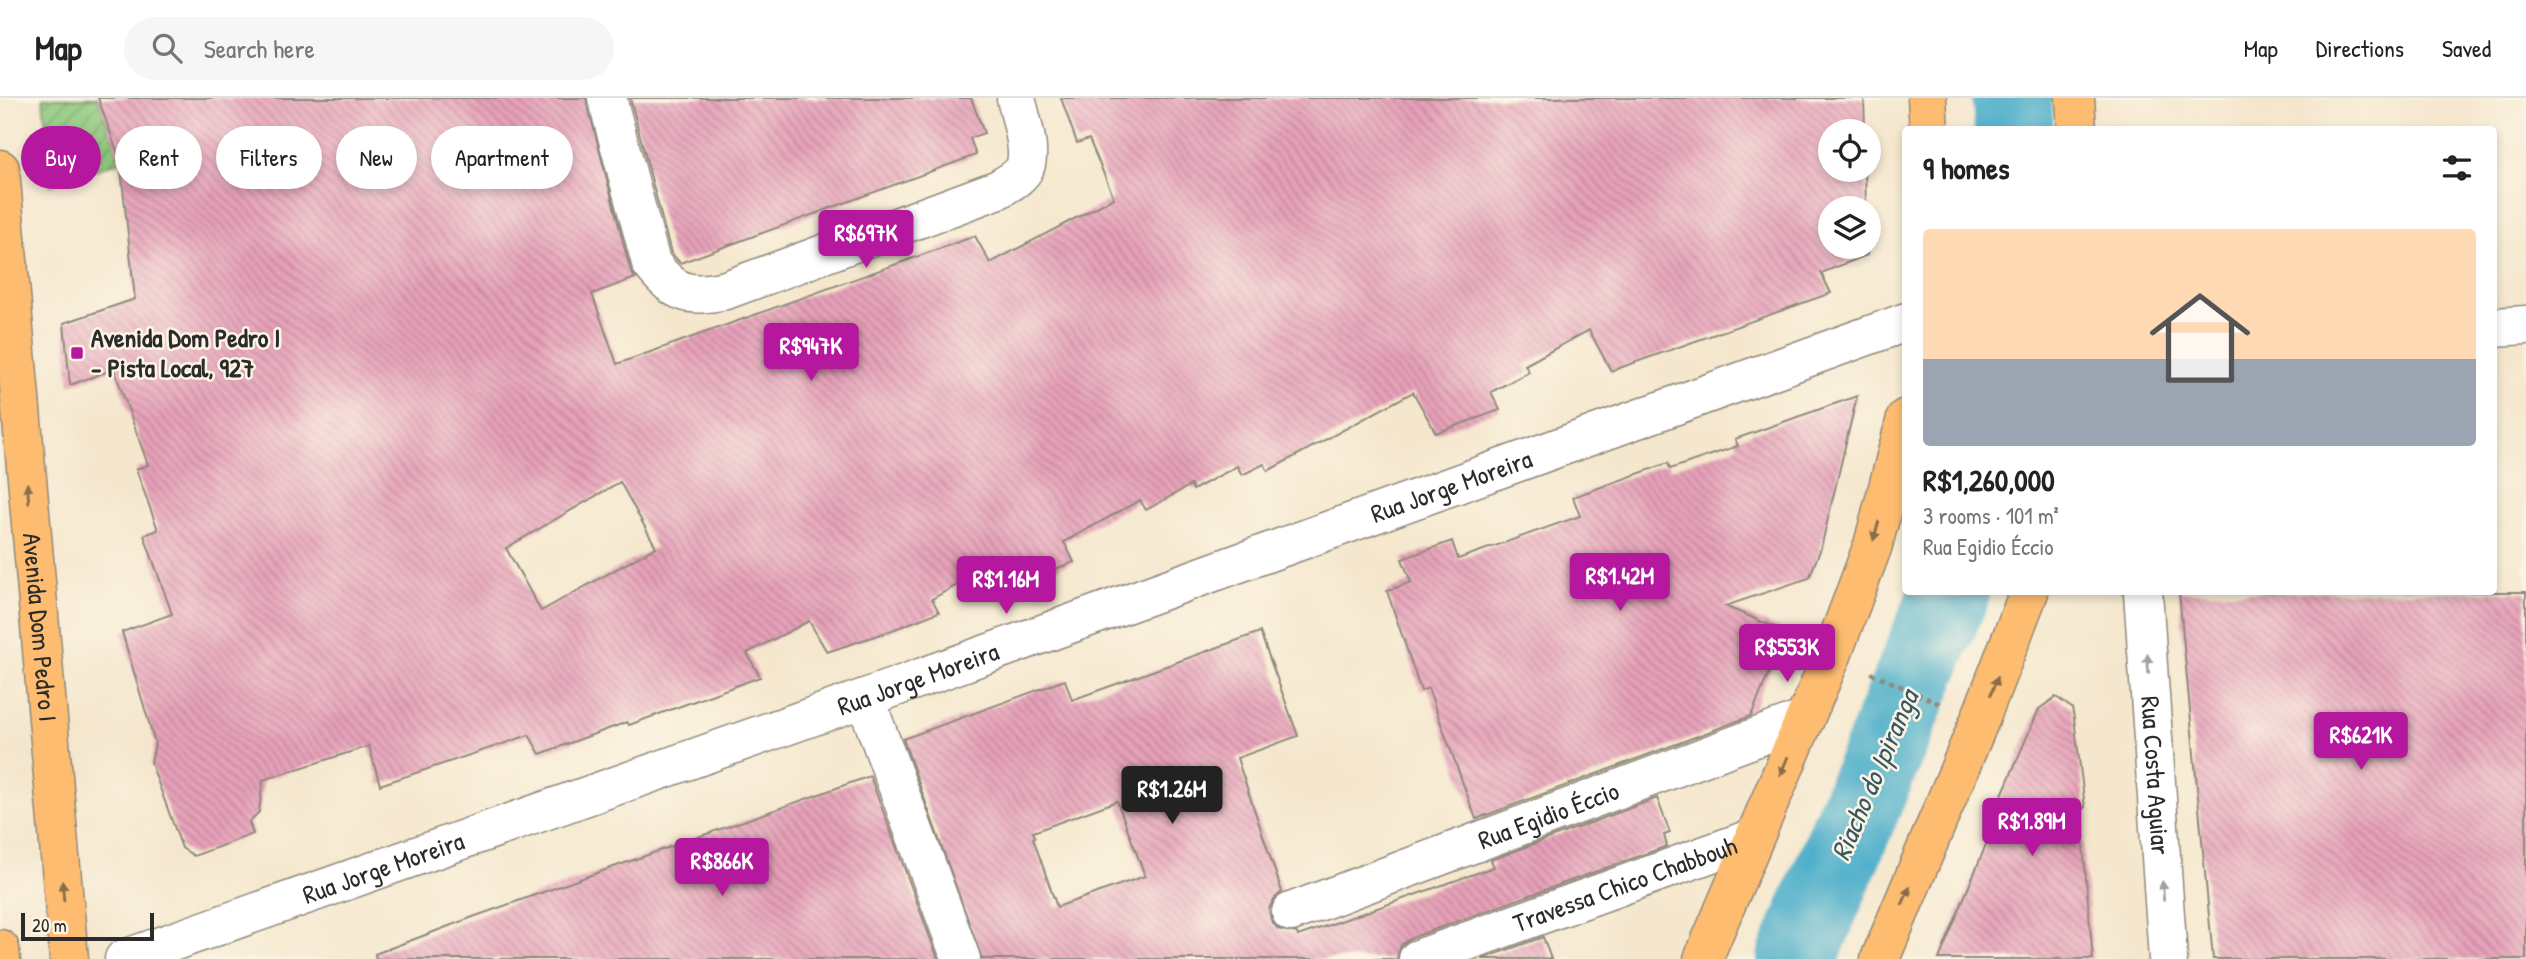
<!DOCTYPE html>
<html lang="en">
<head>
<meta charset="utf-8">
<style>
	:root { --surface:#fff; --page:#f6f6f6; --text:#222; --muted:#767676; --line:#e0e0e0; --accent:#b5179e }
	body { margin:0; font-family:"Patrick Hand",sans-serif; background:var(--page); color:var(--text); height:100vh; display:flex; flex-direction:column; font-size:26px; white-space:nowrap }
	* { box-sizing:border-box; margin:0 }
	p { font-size:23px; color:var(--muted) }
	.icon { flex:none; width:38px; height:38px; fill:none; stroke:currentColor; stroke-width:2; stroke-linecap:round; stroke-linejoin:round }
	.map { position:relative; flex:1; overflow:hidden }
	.drawer { position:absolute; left:1902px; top:28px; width:595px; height:469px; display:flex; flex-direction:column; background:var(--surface); border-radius:7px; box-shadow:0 4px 10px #0003 }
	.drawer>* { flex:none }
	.top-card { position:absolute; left:21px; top:28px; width:665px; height:63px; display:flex; gap:14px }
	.controls { position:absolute; left:1818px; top:21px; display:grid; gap:14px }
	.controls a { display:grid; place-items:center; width:63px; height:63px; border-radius:50%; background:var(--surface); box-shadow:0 4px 10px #0003; font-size:35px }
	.scale { position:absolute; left:21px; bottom:18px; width:133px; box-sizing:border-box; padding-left:7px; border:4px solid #2b2b2b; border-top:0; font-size:19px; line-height:24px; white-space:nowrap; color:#2b2b2b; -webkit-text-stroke:5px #fcf5e5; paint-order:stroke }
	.price { position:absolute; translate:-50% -60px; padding:0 16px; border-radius:7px; background:var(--accent); color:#fff; font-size:23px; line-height:46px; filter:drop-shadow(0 2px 4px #0008) }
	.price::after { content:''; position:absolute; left:50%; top:42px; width:21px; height:16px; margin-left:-10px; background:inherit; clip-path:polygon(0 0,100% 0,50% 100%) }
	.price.current { background:#222; color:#fff }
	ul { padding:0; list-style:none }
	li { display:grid; align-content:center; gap:14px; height:371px; padding:0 21px }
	li span { display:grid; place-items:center; height:217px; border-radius:7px; color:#555 }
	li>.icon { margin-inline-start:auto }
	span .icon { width:126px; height:126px; fill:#fffc; stroke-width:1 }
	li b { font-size:30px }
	h2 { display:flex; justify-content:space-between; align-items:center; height:84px; padding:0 21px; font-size:30px }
	.chip { padding:0 24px; border-radius:32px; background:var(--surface); box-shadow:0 4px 10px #0003; font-size:24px; line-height:63px }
	.chip.current { background:var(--accent); color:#fff }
	header { display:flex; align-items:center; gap:42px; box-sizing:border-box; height:98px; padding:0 35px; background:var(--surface); border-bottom:2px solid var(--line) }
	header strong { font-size:33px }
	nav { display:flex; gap:38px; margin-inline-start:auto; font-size:24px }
	.search { width:490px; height:63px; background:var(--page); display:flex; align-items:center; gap:18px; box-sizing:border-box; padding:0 24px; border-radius:38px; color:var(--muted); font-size:26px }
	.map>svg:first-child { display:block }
	.garden { fill:url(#garden-furrows); stroke:#5b7954; stroke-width:2 }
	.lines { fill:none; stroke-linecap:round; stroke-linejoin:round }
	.river { stroke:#49adc9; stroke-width:80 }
	.building { fill:url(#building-back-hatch); fill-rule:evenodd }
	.minor-casing { stroke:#90897c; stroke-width:41 }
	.major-casing { stroke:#90897c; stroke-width:41 }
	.path { stroke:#90897c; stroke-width:4.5; stroke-dasharray:5 5; stroke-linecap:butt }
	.minor { stroke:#fff; stroke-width:38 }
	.major { stroke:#fdbc70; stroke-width:38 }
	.oneway { fill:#8a6c4a }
	.oneway2 { fill:#a0a0a0 }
	.poi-dot { fill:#b5179e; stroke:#fcf5e5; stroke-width:2.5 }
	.labels { text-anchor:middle; stroke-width:5; stroke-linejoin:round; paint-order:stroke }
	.poi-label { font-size:26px; font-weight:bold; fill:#2b2b2b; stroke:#fcf5e5; text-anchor:start }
	.street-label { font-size:26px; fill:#2b2b2b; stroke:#fcf5e5 }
	.water-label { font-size:28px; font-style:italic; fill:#365862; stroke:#fcf5e5 }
</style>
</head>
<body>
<header>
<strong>Map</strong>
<div class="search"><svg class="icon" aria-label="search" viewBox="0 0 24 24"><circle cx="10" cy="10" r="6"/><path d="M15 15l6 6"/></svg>Search here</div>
<nav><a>Map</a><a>Directions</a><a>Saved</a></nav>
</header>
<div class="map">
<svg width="2526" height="861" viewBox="0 0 2526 861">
	<defs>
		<pattern id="garden-furrows" width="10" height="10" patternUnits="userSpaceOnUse" patternTransform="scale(1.75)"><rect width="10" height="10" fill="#8bc77c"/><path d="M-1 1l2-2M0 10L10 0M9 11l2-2" fill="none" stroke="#72a266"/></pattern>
		<pattern id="building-back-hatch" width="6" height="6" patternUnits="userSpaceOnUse" patternTransform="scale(1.75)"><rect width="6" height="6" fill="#e7a1b9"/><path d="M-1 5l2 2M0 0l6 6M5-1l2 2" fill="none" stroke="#bb8397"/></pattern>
	</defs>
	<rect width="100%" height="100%" fill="#fcf5e5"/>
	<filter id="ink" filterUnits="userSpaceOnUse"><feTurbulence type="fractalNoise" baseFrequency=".0143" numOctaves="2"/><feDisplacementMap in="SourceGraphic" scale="14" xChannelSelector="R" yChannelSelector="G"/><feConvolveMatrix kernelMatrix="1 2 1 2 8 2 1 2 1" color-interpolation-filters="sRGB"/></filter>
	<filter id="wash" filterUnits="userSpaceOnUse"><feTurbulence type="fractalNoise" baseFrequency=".00686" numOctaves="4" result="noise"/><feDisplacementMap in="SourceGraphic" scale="28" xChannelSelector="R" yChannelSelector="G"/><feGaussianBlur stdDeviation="1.57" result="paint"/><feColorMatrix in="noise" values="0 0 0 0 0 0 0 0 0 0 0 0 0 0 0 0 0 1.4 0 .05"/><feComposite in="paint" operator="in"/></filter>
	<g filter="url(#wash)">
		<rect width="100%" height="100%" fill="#f5e7cd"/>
		<path class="garden" d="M43,0H98L121,63L51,87Z"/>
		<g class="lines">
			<g class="river">
				<path d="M2012,0L2014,32"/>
				<path d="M1797,861L1950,494"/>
			</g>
		</g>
		<g id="blocks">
			<g class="building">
				<path d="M98,0H586L630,171L635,180L592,196L617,266L975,138L990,165L1114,100L1089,41L1077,45L1061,0H1864L1865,33H1830V72H1865L1866,110H1830V149H1867V157L1821,175L1831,195L1611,273L1589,232L1525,267L1529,274L1491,294L1500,312L1436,335L1413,294L1268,373L1264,366L1242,377L1237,368L1193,392L1191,387L1146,412L1140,402L1064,444L1074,464L1009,488L997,465L932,501L939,514L887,534L827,554L809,523L747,555L760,579L629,627L627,624L540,656L529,637L380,687L369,648L263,682L259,714L249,724L253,736L194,758L182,750L151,665L155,645L122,534L172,516L144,437L158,432L136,371L148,367L114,271L70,287L64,225L135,201L120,62ZM620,384L656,449L541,513L506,450Z"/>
				<path d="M630,0H971L984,35L970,40L976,57L680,165L671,155Z"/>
				<path d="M1857,298L1821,450L1809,480L1725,508L1786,534L1751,618L1476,721L1428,590L1421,593L1387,493L1411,484L1402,461L1452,443L1458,461L1580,418L1573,399L1668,365L1670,371L1738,348L1735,341Z"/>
				<path d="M2179,494H2526V861H2213Z"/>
				<path d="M1260,534L1298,638L1237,660L1282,794L1274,801L1269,811L1271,822L1278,831L1297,835L1298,838L1494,769L1491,762L1657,700L1670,735L1664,737L1667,748L1411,840L1401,847L1397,861H982L903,641L1065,582L1072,602ZM1117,703L1145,778L1057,809L1033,740L1035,739L1033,734Z"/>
				<path d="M2056,599L2072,610L2074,620L2085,709L2080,713L2093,861H1939L2004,703L2001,699L2039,611Z"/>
				<path d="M870,678L938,861H376L375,856L473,819Z"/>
				<path d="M1543,839L1551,861H1482Z"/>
			</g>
		</g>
	</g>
	<g filter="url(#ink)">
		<use href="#blocks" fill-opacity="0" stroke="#90897c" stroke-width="2"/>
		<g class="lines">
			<defs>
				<g id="minor">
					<path d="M607,0L651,165C674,196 689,200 726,192L999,91C1008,85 1021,79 1025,69C1032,50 1020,19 1016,0"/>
					<path d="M2494,229L2526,227"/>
					<path id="s1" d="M2143,494L2168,861"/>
					<path d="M865,600L961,861"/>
					<path id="s2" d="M1291,814L1805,621"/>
					<path id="s3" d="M124,861L865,600L1906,224"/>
					<path id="s4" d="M1418,861L1753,740"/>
				</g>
				<g id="major">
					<path d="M1927,0L1929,32"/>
					<path d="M2075,0L2077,32"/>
					<path id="s5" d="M0,71L69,861"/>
					<path d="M0,851L1,861"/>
					<path d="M1703,861L1832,557L1873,447L1906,320"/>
					<path d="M1880,861L1979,624L2029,494"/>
				</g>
			</defs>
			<use href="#minor" class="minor-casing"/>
			<use href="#major" class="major-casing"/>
			<path class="path" d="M1871,575L1940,606"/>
			<use href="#minor" class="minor"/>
			<use href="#major" class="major"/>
		</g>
		<defs><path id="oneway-solid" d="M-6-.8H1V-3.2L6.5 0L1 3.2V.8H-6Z" transform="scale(1.75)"/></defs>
		<g class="oneway">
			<use href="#oneway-solid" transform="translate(28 395) rotate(-95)"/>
			<use href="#oneway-solid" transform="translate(1876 433) rotate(106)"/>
			<use href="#oneway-solid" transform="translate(1994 588) rotate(-68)"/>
			<use href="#oneway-solid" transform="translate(1784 668) rotate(113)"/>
			<use href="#oneway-solid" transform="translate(63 793) rotate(-95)"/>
			<use href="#oneway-solid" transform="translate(1906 798) rotate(-67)"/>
		</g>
		<g class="oneway2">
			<use href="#oneway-solid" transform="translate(2148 566) rotate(-94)"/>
			<use href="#oneway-solid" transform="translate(2163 793) rotate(-94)"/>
		</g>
	</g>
	<rect class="poi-dot" x="70" y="248" width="14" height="14" rx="3.5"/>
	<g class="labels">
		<g class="poi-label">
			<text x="91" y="249">Avenida Dom Pedro I<tspan x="91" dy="30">- Pista Local, 927</tspan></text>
		</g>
		<g class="street-label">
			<text dy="9" stroke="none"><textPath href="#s3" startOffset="1409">Rua Jorge Moreira</textPath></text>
			<text dy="9" stroke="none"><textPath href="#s5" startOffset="460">Avenida Dom Pedro I</textPath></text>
			<text dy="9" stroke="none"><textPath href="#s3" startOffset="842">Rua Jorge Moreira</textPath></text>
			<text dy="9" stroke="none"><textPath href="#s1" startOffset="184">Rua Costa Aguiar</textPath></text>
			<text dy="9" stroke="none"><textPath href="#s2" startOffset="275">Rua Egidio Éccio</textPath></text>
			<text dy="9" stroke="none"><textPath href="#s3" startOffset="275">Rua Jorge Moreira</textPath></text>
			<text dy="9" stroke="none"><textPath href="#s4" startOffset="220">Travessa Chico Chabbouh</textPath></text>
		</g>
		<g class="water-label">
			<text transform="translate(1874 677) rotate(-67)" y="10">Riacho do Ipiranga</text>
		</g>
	</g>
</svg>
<div class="controls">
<a><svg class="icon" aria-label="locate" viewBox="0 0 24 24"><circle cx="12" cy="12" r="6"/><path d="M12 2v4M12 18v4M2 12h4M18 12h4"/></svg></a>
<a><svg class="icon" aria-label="layers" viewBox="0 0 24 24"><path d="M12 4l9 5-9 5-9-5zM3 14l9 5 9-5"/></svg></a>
</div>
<div class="scale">20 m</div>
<b class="price" style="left:866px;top:172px">R$697K</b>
<b class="price" style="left:811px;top:285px">R$947K</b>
<b class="price" style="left:1620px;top:515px">R$1.42M</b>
<b class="price" style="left:1006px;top:518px">R$1.16M</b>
<b class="price" style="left:1787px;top:586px">R$553K</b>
<b class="price" style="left:2361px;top:674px">R$621K</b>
<b class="price current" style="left:1172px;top:728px">R$1.26M</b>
<b class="price" style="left:2032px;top:760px">R$1.89M</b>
<b class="price" style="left:722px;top:800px">R$866K</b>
<div class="top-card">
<a class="chip current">Buy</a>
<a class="chip">Rent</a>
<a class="chip">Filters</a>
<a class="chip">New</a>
<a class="chip">Apartment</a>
</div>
<section class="drawer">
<h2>9 homes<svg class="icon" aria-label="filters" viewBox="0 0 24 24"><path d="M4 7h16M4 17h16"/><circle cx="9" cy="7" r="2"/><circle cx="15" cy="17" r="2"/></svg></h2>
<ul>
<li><span style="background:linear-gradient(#ffd9b3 60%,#9aa5b1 0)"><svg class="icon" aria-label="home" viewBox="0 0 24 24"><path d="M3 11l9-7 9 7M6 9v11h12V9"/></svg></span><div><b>R$1,260,000</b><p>3 rooms · 101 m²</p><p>Rua Egidio Éccio</p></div></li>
</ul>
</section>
</div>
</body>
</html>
